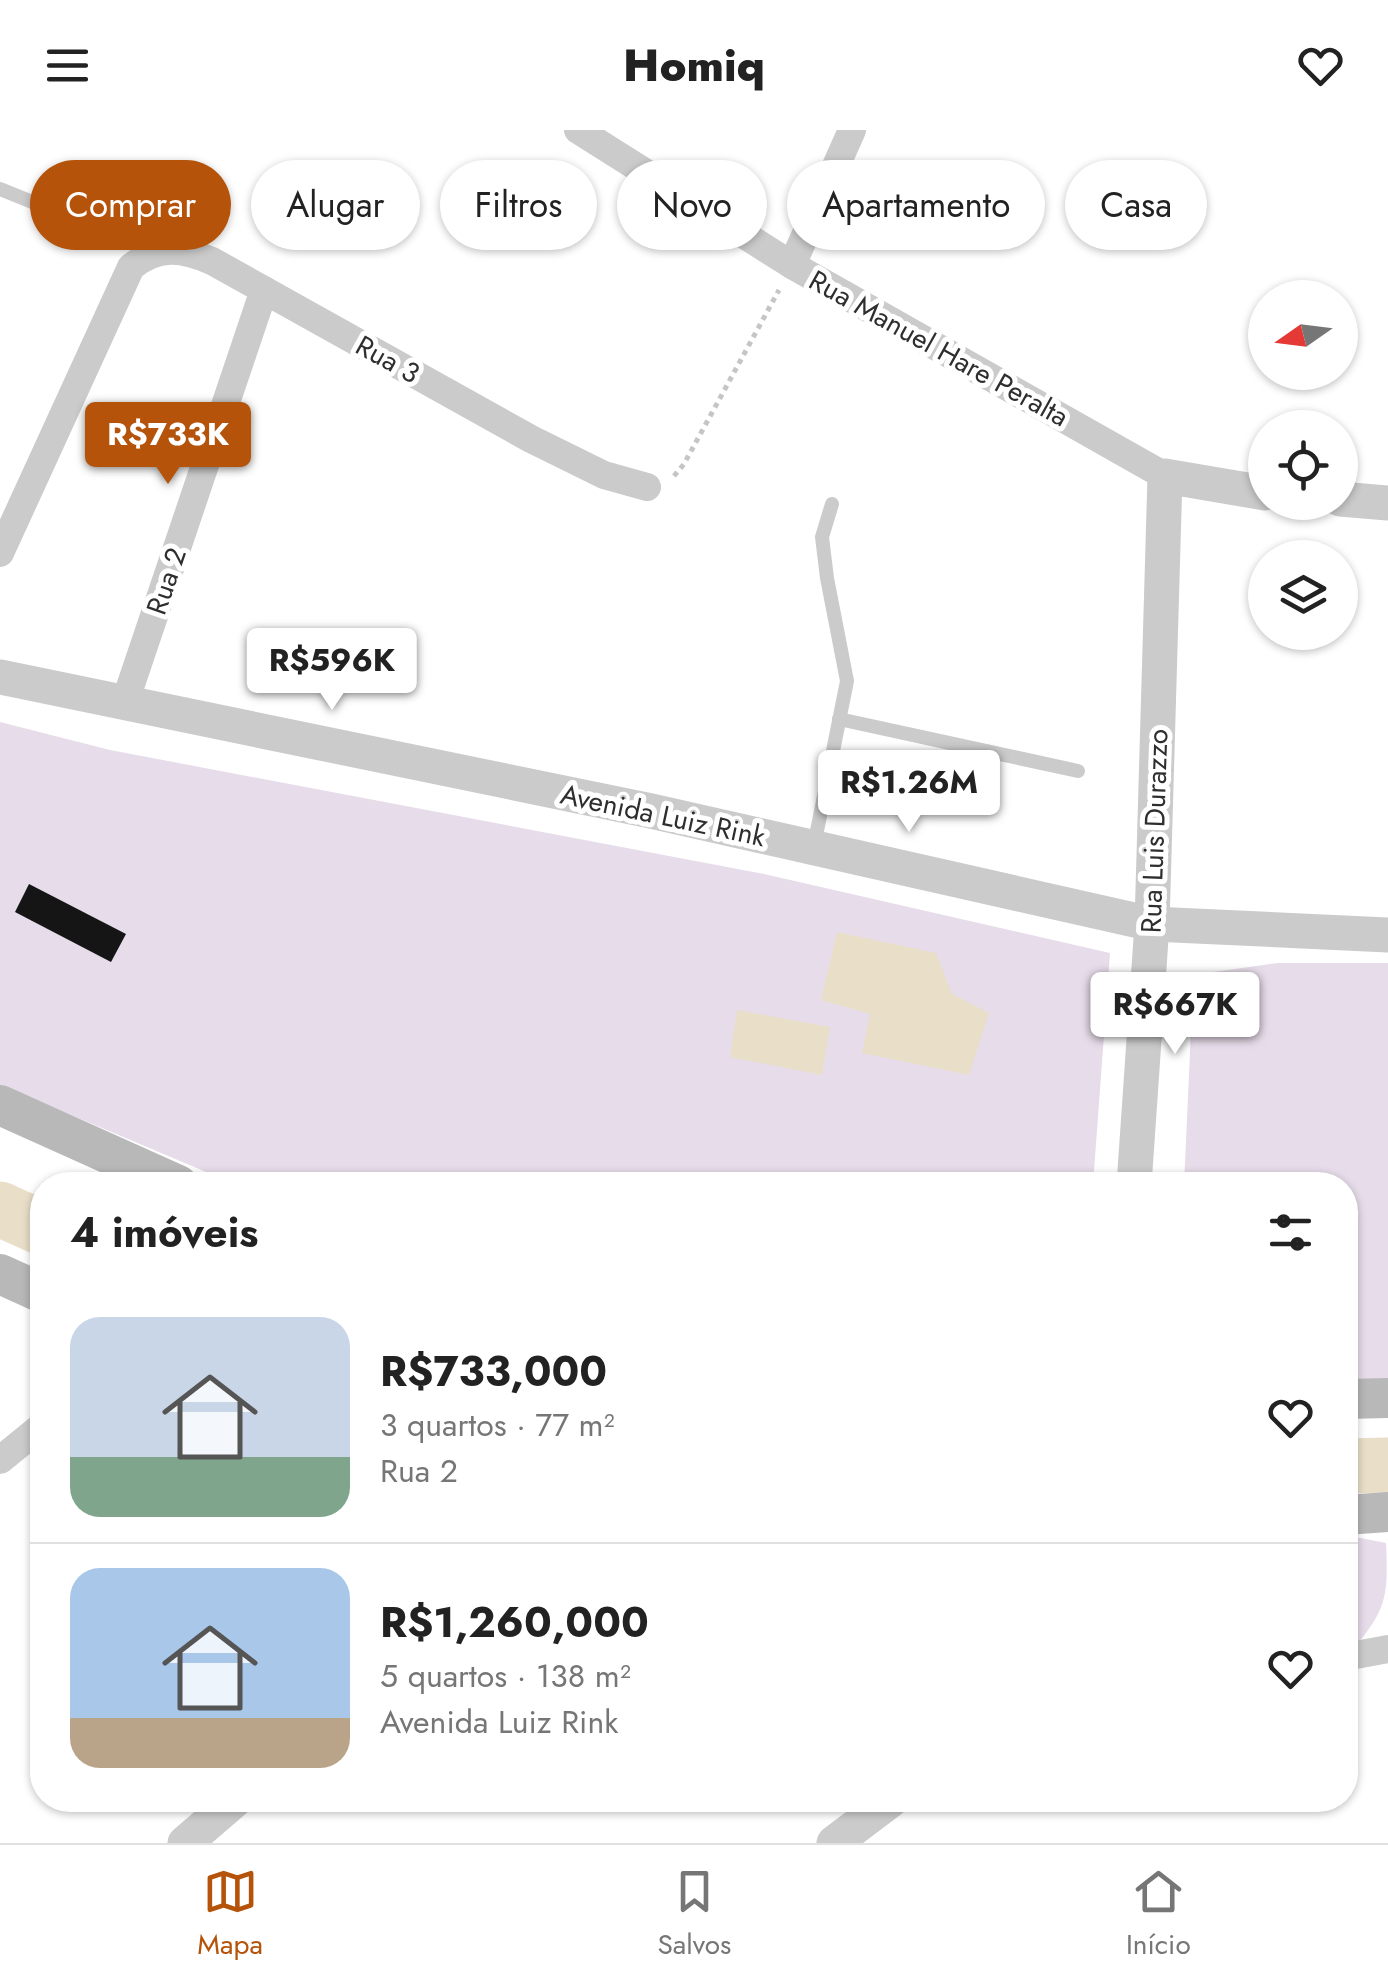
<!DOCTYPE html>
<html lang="pt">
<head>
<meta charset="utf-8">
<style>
	:root { --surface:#fff; --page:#f2f2f2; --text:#222; --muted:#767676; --line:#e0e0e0; --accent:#b45309 }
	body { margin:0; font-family:Jost,sans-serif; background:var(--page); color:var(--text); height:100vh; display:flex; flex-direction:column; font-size:38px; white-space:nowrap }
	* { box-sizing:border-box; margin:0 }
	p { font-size:32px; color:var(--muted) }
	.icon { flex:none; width:55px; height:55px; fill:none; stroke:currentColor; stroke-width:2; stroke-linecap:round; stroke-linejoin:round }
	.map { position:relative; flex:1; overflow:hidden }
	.sheet { position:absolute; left:30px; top:1042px; width:1328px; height:640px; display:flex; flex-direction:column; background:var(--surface); border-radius:40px; box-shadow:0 2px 8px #0004 }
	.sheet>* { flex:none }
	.guide { position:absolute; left:30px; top:30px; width:1330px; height:90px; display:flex; gap:20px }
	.needle { width:65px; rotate:256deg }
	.buttons { position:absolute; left:1248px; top:150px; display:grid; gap:20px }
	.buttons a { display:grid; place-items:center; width:110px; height:110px; border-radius:50%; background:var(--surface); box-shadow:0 2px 8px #0004; font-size:50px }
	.price { position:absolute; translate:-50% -85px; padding:0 22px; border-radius:10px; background:#fff; color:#222; font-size:32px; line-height:65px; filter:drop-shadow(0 2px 5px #0008) }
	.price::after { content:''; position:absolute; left:50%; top:60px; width:30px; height:22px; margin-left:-15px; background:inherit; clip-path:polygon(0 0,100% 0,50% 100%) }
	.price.selected { background:var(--accent); color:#fff }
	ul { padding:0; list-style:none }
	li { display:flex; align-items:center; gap:30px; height:250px; padding:0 40px }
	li+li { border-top:2px solid var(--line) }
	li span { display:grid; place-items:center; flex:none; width:280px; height:200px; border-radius:30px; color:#555 }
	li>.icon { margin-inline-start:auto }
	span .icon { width:120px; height:120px; fill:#fffc; stroke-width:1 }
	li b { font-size:42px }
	h2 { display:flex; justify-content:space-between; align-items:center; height:120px; padding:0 40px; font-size:42px }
	.chip { padding:0 35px; border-radius:45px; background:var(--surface); box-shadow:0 2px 8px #0004; font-size:35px; line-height:90px }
	.chip.selected { background:var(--accent); color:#fff }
	header { display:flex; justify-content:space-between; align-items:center; height:130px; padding:0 40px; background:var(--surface); font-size:45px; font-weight:800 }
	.tab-bar { display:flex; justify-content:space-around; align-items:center; height:140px; border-top:2px solid var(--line); background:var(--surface); font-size:28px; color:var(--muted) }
	.tab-bar a { display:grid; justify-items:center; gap:5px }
	.tab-bar .selected { color:var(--accent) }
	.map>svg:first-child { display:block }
	.green { fill:#e7dcea }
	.water { fill:#e9dfc9 }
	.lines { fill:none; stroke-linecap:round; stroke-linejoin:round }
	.river { stroke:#e9dfc9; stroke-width:55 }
	.building { fill:#151515 }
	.path { stroke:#c5c5c5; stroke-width:5; stroke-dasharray:5 5; stroke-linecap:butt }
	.service { stroke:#cbcbcb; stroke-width:14 }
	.minor { stroke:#cbcbcb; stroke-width:28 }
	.tertiary { stroke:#cbcbcb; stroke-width:35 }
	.secondary { stroke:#b8b8b8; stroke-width:40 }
	.labels { text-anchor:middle; stroke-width:10; stroke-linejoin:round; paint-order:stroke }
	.street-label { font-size:28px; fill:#2e2e2e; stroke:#fff }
</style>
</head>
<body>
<header><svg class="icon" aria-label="menu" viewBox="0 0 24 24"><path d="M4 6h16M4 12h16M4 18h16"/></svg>Homiq<svg class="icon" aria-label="heart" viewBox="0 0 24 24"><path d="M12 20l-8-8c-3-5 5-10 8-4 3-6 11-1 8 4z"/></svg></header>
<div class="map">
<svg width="1388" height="1713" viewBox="0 0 1388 1713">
	<rect width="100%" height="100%" fill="#fff"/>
	<g class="green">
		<path d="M0,592L110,620L764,744L1110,823L1093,1055H237L0,955Z"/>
		<path d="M1278,833H1388V1249L1345,1251V1055H1184L1192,878L1206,843Z"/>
		<path d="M1345,1405L1386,1413C1388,1461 1388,1477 1358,1513L1345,1514Z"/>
	</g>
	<g class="water">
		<path d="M837,802L936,823L952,864L989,883L969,945L862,923L870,884L821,870Z"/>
		<path d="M737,880L830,897L822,945L730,927Z"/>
	</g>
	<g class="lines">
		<g class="river">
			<path d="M0,1079L42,1098"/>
			<path d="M1345,1336L1388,1335"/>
		</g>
	</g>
	<path class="building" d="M29,754L126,804L111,832L15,782Z"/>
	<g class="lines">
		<path class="path" d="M674,346L684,334L779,160"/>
		<g class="service">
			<path d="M0,59L156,122"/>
			<path d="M839,589L1078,641"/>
			<path d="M814,716L847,551L827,448L822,407L832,374"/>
		</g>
		<g class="minor">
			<path d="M578,0L792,135L1165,346"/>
			<path d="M792,135L852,0"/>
			<path d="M0,423L131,137C158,115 181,118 212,131L531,309L604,345L647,357"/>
			<path d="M125,572L264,160"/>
			<path d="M0,1330L42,1296"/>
			<path d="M1345,1527L1388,1519"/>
		</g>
		<g class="tertiary">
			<path d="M1340,369L1388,373"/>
			<path d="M0,547L651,681L1152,794L1388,805"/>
			<path d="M1134,1055L1152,794L1165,346L1265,363"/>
			<path d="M185,1713L235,1670"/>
			<path d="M834,1713L891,1670"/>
		</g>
		<g class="secondary">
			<path d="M0,975L178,1055"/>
			<path d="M0,1144L42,1163"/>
			<path d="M1345,1269L1388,1268"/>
			<path d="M1345,1385L1388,1382"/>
		</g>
	</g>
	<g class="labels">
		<g class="street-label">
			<text transform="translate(939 218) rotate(29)" y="10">Rua Manuel Hare Peralta</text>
			<text transform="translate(388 229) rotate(29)" y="10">Rua 3</text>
			<text transform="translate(166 451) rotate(-71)" y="10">Rua 2</text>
			<text transform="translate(663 685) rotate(12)" y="10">Avenida Luiz Rink</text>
			<text transform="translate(1154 701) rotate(-88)" y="10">Rua Luis Durazzo</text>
		</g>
	</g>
</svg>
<div class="buttons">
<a><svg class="needle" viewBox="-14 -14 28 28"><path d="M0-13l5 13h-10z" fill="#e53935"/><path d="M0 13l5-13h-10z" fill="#767676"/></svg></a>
<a><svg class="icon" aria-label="locate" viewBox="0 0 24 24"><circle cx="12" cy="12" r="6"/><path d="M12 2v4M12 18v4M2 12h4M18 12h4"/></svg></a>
<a><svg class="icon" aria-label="layers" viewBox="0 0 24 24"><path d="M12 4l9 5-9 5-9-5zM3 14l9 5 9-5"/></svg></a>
</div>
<b class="price selected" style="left:168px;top:357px">R$733K</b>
<b class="price" style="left:332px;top:583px">R$596K</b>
<b class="price" style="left:909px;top:705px">R$1.26M</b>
<b class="price" style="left:1175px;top:927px">R$667K</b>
<div class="guide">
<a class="chip selected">Comprar</a>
<a class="chip">Alugar</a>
<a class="chip">Filtros</a>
<a class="chip">Novo</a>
<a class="chip">Apartamento</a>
<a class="chip">Casa</a>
</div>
<section class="sheet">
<h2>4 imóveis<svg class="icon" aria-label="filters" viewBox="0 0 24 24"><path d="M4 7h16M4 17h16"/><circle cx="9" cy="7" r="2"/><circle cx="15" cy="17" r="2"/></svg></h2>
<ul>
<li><span style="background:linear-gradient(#c9d6e8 70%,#7fa58c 0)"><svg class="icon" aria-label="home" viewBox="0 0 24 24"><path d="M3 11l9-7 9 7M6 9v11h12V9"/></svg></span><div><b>R$733,000</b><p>3 quartos · 77 m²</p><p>Rua 2</p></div><svg class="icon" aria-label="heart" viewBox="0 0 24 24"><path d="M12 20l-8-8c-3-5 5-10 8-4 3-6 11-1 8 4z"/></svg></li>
<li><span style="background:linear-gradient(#a9c7e8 75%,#b9a48a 0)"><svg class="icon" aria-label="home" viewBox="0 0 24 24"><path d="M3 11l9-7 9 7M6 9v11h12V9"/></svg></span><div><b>R$1,260,000</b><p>5 quartos · 138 m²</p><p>Avenida Luiz Rink</p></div><svg class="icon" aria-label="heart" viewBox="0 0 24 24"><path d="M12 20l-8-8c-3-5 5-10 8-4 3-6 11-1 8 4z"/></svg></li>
</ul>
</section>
</div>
<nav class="tab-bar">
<a class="selected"><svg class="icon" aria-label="map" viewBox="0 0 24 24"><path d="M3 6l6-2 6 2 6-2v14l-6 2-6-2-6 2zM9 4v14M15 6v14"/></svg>Mapa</a>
<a><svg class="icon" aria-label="saved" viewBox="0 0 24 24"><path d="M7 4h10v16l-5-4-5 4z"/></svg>Salvos</a>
<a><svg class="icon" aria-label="home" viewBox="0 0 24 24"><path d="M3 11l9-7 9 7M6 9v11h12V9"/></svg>Início</a>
</nav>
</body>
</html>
